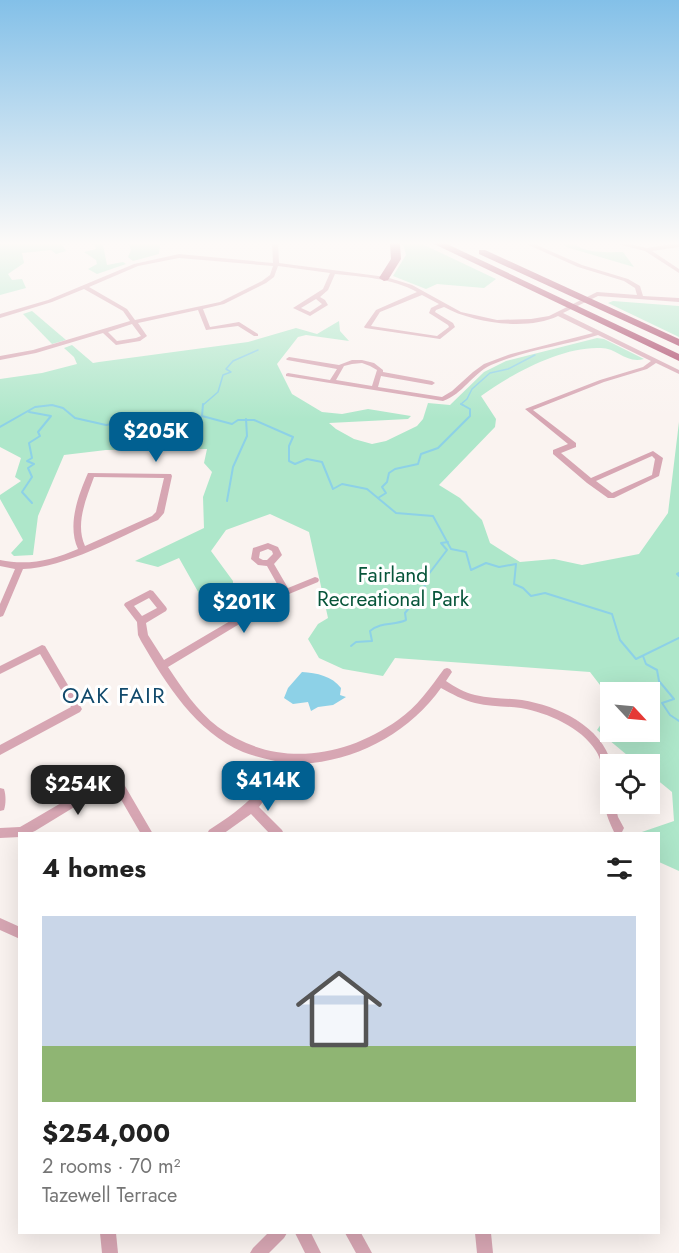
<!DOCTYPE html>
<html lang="en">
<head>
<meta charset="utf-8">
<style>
	:root { --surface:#fff; --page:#f6f6f6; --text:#222; --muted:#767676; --accent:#016091 }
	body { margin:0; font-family:Jost,sans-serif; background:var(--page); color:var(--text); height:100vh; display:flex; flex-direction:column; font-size:22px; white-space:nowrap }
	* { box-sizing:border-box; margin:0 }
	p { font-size:20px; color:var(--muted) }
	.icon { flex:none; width:33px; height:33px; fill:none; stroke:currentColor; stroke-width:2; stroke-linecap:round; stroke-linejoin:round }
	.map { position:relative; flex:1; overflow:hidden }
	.sheet { position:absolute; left:18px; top:832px; width:642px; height:402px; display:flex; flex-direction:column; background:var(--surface); border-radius:0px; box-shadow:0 6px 24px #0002 }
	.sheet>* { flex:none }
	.needle { width:39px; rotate:116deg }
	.tools { position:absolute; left:600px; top:682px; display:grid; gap:12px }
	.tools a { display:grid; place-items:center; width:60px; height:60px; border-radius:0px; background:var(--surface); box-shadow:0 6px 24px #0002; font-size:30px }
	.price { position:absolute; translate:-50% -51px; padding:0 14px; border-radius:12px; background:var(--accent); color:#fff; font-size:20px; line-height:39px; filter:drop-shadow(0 2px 3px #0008) }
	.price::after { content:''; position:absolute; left:50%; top:36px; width:18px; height:14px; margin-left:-9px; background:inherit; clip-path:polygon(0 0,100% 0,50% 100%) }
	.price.active { background:#222; color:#fff }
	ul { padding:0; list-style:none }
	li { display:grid; align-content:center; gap:12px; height:318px; padding:0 24px }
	li span { display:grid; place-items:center; height:186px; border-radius:0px; color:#555 }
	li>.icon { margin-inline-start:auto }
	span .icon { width:108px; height:108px; fill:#fffc; stroke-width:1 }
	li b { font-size:26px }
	h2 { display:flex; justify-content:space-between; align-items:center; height:72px; padding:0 24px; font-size:26px }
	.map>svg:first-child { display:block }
	.green { fill:#aee7ca }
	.water { fill:#8dd1e7 }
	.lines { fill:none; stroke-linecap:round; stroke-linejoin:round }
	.stream-far1 { stroke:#8dd1e7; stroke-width:1.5 }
	.stream { stroke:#8dd1e7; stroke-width:2 }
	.street { fill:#d7a6b3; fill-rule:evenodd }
	.highway { fill:#aa4668; fill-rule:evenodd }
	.labels { text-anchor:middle; stroke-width:6; stroke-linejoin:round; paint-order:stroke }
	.park-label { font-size:21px; fill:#07553a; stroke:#fff }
	.neighbourhood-label { font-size:22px; letter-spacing:1.5px; fill:#124a6c; stroke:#fff }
</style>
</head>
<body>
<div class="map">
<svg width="679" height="1253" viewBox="0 0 679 1253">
	<rect width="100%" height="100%" fill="#faf3f0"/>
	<g class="green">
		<path d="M0,243H67L62,245L66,251L56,254L51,250L22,253L24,263L8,274L12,280L22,279L26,288L0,295Z"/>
		<path d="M94,243H116L103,245L107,265L123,262L126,264L97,274L88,269L97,264L96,260L84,252L96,249Z"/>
		<path d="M128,243H175L160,245L159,254L133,261L128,257L131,250Z"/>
		<path d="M403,243H420L496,279L484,288L437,284L426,289L393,276L406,255Z"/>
		<path d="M562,243H573C586,254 607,252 623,252L634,267L566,247Z"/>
		<path d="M613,301L679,306V337L608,303Z"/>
		<path d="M32,311L66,340L52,344L23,314Z"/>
		<path d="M339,321L340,331L349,341L306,335L298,337L277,364L292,394L322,412L342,414L368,409L411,416L408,419L329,423L336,429L354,439L372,444L386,441L417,426L423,419L428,403L450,405L484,372L506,361L597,338L604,339L644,359C626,364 617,348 601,348C562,346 511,374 481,396L496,419L495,427L439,485L460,498L482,520L490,543L520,562L554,559L582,565L639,554L668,513L679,422V871L659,862L658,834H636L674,821L672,792L650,774V765H639L597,730L610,711V732H650V693H610V710L600,685L590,672L395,658L383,676L343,669L319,658L308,639L318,624L328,618L309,532L270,514L226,530L211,551L233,581V595L216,599L201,597L179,558L158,567L135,561L204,528L203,497L212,472L204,463L207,449L106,450L64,455L38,516L33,555L14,556L11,553L23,540L0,499V495L21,481L15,477L21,458L0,447V379L42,373L77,364L74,357L64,348L72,345L93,363L99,362L248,342L296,328L317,334Z"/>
	</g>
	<path class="water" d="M302,672C317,673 332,676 341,688L340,695L346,697L333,705L318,707L311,711L308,702L293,704L284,698L288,688Z"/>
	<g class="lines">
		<g class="stream-far1">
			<path d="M203,405L218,392L223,375L231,372L226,369L233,361L258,350"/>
			<path d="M463,405L461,404L467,399L472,389L490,373L508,369L535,355"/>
		</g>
		<g class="stream">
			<path d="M29,412L51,416L38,432L40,436L29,443L32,458L27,461L34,464L28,468L32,477L22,492L32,503"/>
			<path d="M202,416L232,424L238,420H254L293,437L289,446V461L295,464L307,459L322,462L333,489L342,484L367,489L396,513L433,516L451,549L466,552L471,570L486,563L499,567L516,564L514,584L523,588L531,596L545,593L612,614L620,640L636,659L679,638"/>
			<path d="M168,422L182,423L202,416L203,404"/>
			<path d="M0,427L35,407L52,405L63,408L75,418L106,425L157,416L168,422L123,440"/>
			<path d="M378,498L386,493L382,487L387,482L389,473L395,469L418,464L421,454L438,448L470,416V409L461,404"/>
			<path d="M227,501L233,467L247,436L246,419"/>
			<path d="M679,573L677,574L679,576"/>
			<path d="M351,646L356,642L372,641L370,631C382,621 394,626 406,620L405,613L423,591L428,575L447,550L441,543L448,542"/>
			<path d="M643,656L646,664L657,670L659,681L674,699L662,703L670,715L679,721"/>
		</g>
		<g class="street">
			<path d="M272,243H278L279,263L386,277L412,285L461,312L497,320L531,319L549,316L597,292L637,295L635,288L624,281L578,267L524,243H532L582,265L628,279L640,286L643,296L679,298V302L598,296L563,313L679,370V374L656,363L647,369L604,382L533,410L576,443V447L561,453L591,478L653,451L663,458L659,476L614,498H608L587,483L553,454V450L568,444L525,409L600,380L643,367L651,361L598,335C563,346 525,350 491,365C472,374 463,394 443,401L286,376V374L288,373L330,380L337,369L287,360L286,359L289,357L339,365L352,360H362L374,363L383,370V372L432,381L435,383L432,385L381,376L378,387L442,397L452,391L473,372L484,364L511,354L593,333L558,316C527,331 473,323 444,307L436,310L435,312L453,323L455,327L440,339L365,328L364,327L376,310L417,292C392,278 363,277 335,274L328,290L320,297L325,300L328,305L310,316L293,308L323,289L330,273L278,266L274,277L266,283L224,304L203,309L210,327L239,322L258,334V336H254L238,326L206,330L198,310L138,323L147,336L140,341L116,345L103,333L36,353L0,360V356L33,350L130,321L123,311L84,289L52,302L0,318V314L48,300L134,264L179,254L273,263ZM179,258L273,266L270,275L262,281L220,302L135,320L127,309L89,287L138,266ZM422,295L439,304L431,308L429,313L448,325L449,327L437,336L371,326L380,312ZM316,299L322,304L310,312L301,308ZM132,324L141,336L136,338L117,341L108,332ZM362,363L370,366L377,370L372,386L336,380L344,366L352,364ZM652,456L655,459L652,475L612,493L596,481Z"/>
			<path d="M614,243H624L647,248L679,243V247L652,251L679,269V273L645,251Z"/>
			<path d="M88,473L171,474L172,476L164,513L158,520C119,537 65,568 23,569L4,614L3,616L0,617V604L15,569L0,566V560C28,566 53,560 78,549C67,525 78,496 88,473ZM94,477L164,478L156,512L152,516L85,546C75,524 86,499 94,477Z"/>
			<path d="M268,543L278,547L282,555L274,564L288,588L315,577L318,578L319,580L318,582L289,594L168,667C182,688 197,711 218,727C274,768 343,759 398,720C417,707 430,688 444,669L447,668L450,669L452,672L446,681C455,687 465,693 475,695C491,699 506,698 522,700C558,706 602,726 612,765H610V804H615L618,817L624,828L622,832L618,833L614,832C610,823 606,815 605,806C602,788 606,767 596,751C581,727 548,713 521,708C506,706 490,707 475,703C463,700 452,694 441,688C411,730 364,757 312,763C303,764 294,763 285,763L274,787L259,807L282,830L284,834H270L251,814L223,834H207L209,830C237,812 263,794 275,761C264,758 253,756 243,752C196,732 166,684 141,641L138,635L137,622L124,605L125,603L150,590L153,591L166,607L167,609L166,611L146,623L148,635L164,660L281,591L267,566L258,565L251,559L253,548ZM268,549L272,551L273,554L267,560H263L259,558L260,552ZM149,598L157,608L142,616L134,606Z"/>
			<path d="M42,645L45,646L82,709L80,712L0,755V745L71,707L40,654L0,674V666Z"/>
			<path d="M114,772L118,774L153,834H141L112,784L35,831L28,834H20V837L0,838V828L20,827L27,823Z"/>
			<path d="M0,788L4,789C6,795 6,804 4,810L0,811Z"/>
			<path d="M0,918L20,927V939L0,930Z"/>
			<path d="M100,1233H116L118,1253H102Z"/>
			<path d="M268,1233H287L284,1238L269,1253H250L253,1248Z"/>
			<path d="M295,1233H311L321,1253H305Z"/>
			<path d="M345,1233H361L372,1253H356Z"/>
			<path d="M475,1233H491L493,1253H477Z"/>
		</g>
		<g class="highway">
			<path d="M390,243H400L401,259L388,280L384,281L379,278L391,259Z"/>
			<path d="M432,243H445L679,354V361Z"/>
			<path d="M479,250H485L679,339V346L479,254Z"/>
		</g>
	</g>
	<linearGradient id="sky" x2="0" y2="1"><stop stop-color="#83c0e8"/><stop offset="0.58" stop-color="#fdfaf8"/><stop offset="1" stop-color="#fdfaf8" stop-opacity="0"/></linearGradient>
	<rect width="679" height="419" fill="url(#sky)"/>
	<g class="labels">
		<g class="park-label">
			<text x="393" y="582">Fairland<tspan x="393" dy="24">Recreational Park</tspan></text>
		</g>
		<g class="neighbourhood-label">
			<text x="114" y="703">OAK FAIR</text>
		</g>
	</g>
</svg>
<div class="tools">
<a><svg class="needle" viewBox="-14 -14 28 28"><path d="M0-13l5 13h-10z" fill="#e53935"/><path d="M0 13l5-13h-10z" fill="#767676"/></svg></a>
<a><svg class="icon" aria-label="locate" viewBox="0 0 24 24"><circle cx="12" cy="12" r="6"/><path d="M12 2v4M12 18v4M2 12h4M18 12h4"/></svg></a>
</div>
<b class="price" style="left:156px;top:463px">$205K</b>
<b class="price" style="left:244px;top:634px">$201K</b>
<b class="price" style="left:268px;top:812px">$414K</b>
<b class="price active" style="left:78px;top:816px">$254K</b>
<section class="sheet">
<h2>4 homes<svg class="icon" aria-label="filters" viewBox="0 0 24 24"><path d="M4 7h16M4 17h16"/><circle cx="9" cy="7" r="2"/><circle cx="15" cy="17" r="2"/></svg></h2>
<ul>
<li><span style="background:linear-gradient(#c9d6e8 70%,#8fb573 0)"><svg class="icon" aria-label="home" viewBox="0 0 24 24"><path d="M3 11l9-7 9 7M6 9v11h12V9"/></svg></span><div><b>$254,000</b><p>2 rooms · 70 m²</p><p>Tazewell Terrace</p></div></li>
</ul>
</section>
</div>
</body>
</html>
